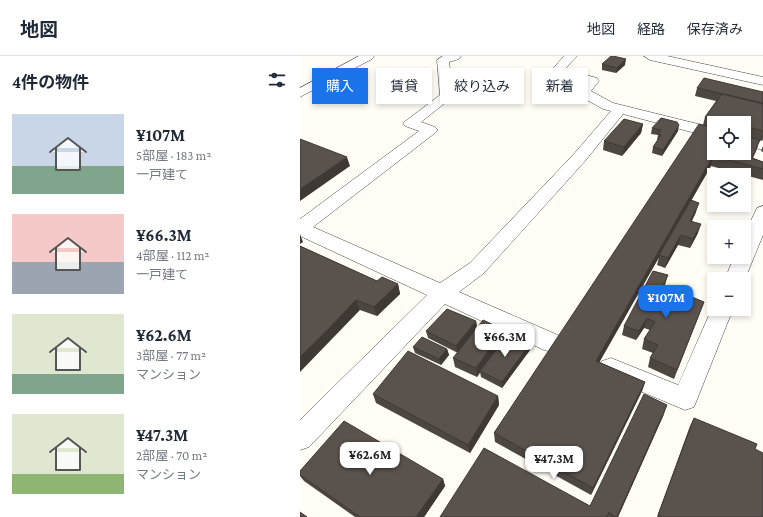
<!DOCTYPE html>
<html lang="ja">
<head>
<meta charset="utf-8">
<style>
	:root { --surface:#fff; --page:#f2f2f3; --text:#1f2937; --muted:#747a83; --line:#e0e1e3; --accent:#1a73e8 }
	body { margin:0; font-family:"Crimson Pro","Noto Sans JP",serif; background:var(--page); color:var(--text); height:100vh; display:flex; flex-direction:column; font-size:15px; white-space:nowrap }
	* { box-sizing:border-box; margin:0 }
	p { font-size:13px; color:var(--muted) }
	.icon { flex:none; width:22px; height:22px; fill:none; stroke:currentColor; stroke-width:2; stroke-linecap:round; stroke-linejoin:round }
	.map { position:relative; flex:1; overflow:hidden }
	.panel { display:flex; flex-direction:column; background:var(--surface); width:300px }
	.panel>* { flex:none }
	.guide { position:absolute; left:12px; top:12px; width:380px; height:36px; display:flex; gap:8px }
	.buttons { position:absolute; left:407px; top:60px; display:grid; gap:8px }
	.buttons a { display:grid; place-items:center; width:44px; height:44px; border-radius:0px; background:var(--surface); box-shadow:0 2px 6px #0003; font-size:20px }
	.price { position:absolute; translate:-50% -34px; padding:0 9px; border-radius:8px; background:#fff; color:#222; font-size:13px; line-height:26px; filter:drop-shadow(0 1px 2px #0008) }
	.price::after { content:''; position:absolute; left:50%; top:24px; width:12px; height:9px; margin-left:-6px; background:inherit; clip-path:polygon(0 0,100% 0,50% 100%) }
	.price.selected { background:var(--accent); color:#fff }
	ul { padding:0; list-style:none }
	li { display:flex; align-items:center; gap:12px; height:100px; padding:0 12px }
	li span { display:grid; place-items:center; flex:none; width:112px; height:80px; border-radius:0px; color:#555 }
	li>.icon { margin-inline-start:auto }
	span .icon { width:48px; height:48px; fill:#fffc; stroke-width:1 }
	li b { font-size:17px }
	h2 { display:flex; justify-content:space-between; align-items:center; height:48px; padding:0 12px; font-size:17px }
	.pill { padding:0 14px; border-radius:0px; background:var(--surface); box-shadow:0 2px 6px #0003; font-size:14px; line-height:36px }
	.pill.selected { background:var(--accent); color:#fff }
	header { display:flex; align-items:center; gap:24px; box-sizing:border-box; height:56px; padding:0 20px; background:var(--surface); border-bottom:1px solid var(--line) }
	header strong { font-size:19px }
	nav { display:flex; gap:22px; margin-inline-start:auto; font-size:14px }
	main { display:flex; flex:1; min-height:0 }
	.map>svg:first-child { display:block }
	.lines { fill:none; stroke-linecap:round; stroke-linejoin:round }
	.minor-casing { stroke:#444; stroke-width:1 }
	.minor { fill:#fff; fill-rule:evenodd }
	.wall { fill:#4d4742; fill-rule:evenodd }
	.shaded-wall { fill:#3f3936 }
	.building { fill:#5a524d; stroke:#3f3936 }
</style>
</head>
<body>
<header>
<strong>地図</strong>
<nav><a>地図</a><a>経路</a><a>保存済み</a></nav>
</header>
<main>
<section class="panel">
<h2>4件の物件<svg class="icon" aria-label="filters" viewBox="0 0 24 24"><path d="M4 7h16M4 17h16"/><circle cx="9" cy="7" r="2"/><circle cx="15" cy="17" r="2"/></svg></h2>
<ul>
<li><span style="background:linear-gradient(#c9d6e8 65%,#7fa58c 0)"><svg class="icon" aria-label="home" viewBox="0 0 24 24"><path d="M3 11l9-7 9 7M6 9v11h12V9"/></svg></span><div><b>¥107M</b><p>5部屋 · 183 m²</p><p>一戸建て</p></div></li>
<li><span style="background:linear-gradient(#f6c9c9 60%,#9aa5b1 0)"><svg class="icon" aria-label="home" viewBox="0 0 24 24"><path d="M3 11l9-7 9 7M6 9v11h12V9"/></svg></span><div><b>¥66.3M</b><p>4部屋 · 112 m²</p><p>一戸建て</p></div></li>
<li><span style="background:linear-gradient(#dfe7d0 75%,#7fa58c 0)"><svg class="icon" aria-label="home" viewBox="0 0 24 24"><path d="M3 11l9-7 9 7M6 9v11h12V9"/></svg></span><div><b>¥62.6M</b><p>3部屋 · 77 m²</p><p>マンション</p></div></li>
<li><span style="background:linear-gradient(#dfe7d0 75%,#8fb573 0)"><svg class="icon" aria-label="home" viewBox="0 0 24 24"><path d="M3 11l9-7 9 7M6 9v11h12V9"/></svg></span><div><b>¥47.3M</b><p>2部屋 · 70 m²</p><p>マンション</p></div></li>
</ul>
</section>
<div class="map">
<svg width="463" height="461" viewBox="0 0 463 461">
	<rect width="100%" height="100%" fill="#fffdf5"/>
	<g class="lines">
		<defs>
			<g id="minor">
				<path d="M59,0H74L72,3L0,41V32Z"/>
				<path d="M143,0H161L159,3L149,6L154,40L121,66L135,71L138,74L135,77L13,171L140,227L170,207L273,99L311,55L303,53L278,39L276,36L284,27L252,18L251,15L264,0H277L265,13L297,22L299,25L291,35L313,47L414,72V82L323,58L285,105L184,217L159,236L260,280L264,287L260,294L252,296L244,294L145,248L9,391L0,394V364L127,239L0,180V163L119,75L105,70L103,67L140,39L137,4Z"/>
				<path d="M344,0H367L463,21V29L350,4Z"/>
				<path d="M444,79L463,84V94L444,89Z"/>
				<path d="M463,150V179L445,223L444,225V223H425L434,201H444V179L457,152Z"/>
				<path d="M414,248V253H433L394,351L385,354L302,319L299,312L302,305L311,302L378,329Z"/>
			</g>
		</defs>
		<use href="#minor" class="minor-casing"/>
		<use href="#minor" class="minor"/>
	</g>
	<g class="wall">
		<path d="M302,8L325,9L316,17L302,14Z"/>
		<path d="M397,32L463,36V83L462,85L459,84L457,93L453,102L463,106V124L411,110L391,144L396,156L392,165L398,177L390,192L378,189L365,212L357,209L359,201L299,306L345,326L342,335L291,439L195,386L194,377L403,69L405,61L416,45L395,40ZM414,67H444V97H414Z"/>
		<path d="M343,68L341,77L322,100L303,94L304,85Z"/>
		<path d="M352,72L378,75L362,100L352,97L353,91L358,84H357L358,79L351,78Z"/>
		<path d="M463,90V96L461,95Z"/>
		<path d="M0,190L77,225L98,228L100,238L77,260L60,254Z"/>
		<path d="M364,230L404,246L374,323L348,311L350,302L353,297L342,293L344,283L350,274L344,272L336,284L322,279L324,270Z"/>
		<path d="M176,265L177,271L158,296L204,274V283L230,294L202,332L181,321L180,316L177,321L155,311L153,302L158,297L128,282L126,275Z"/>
		<path d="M113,291L147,293L149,299L141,309L115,297Z"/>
		<path d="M73,338L198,340L199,349L170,397L76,347Z"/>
		<path d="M364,358L318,461H140L290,450Z"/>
		<path d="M394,362L455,393L463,461H357L390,370Z"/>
		<path d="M0,415L143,423L145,430L124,461H55L4,425L0,420Z"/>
	</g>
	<g class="shaded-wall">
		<path d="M326,3L325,9L316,17L317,12Z"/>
		<path d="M343,68L341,77L322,100L324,91Z"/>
		<path d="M379,69L378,75L362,100L363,94Z"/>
		<path d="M413,100L411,110L295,314L296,305Z"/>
		<path d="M47,101L50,110L0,145V133Z"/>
		<path d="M399,147L396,156L387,174L390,165Z"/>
		<path d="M401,168L398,177L390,192L393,183Z"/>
		<path d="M0,178L3,186L0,188Z"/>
		<path d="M381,179L378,189L365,212L368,202Z"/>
		<path d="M368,219L365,229L360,239L363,229Z"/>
		<path d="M98,228L100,238L77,260L74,251Z"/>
		<path d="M56,244L60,254L0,316V301Z"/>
		<path d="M347,262L344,272L336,284L339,275Z"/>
		<path d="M176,265L177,271L158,297L156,290Z"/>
		<path d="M204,274V283L177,321L176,312Z"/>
		<path d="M230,288V294L202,332V326Z"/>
		<path d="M147,293L149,299L141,309L139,303Z"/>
		<path d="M345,326L342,335L291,439L293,432Z"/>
		<path d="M198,340L199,349L170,397L168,389Z"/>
		<path d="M367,349L364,358L318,461H317Z"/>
		<path d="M143,423L145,430L124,461H116Z"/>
	</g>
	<g class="building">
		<path d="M311,0H313L326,3L317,12L302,8Z"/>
		<path d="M404,22L463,36V47L397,32Z"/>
		<path d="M422,38L463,48V75L444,70V67H430L405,61Z"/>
		<path d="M361,62L377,66L379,69L363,94L353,91L361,79L358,78L361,74L352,72Z"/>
		<path d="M324,63L343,68L324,91L304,85Z"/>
		<path d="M399,68L414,72V97H444V80L460,84L452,102L463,106V113L413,100L296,305L345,326L293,432L194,377Z"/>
		<path d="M0,83L47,101L0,133Z"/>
		<path d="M391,144L399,147L390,165L401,168L393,183L381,179L368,202L359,199Z"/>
		<path d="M0,190L77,225L82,221L98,228L74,251L56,244L0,301Z"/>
		<path d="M353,215L368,219L363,229L404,246L377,314L350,302L358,289L344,283L355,266L347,262L339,275L324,270Z"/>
		<path d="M147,253L176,265L156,290L126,275Z"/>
		<path d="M183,264L204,274L176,312L153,302Z"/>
		<path d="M208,278L230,288L202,326L180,315Z"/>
		<path d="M122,281L147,293L139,303L113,291Z"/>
		<path d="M108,295L198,340L168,389L73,338Z"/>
		<path d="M344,338L367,349L317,461H315L309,456L307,461H140L184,392L290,450Z"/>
		<path d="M394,362L457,388L455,393L463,397V461H362L358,459Z"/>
		<path d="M44,365L143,423L116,461H60L0,419V415Z"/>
		<path d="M0,456L7,461H0Z"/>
	</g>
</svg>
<div class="buttons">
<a><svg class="icon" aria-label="locate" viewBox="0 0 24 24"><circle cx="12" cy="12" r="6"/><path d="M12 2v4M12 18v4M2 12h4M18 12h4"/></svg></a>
<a><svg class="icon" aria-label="layers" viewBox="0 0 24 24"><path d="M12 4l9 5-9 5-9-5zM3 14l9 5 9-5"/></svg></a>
<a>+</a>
<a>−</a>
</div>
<b class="price selected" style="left:366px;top:263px">¥107M</b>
<b class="price" style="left:205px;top:302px">¥66.3M</b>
<b class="price" style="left:70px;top:420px">¥62.6M</b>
<b class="price" style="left:254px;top:424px">¥47.3M</b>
<div class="guide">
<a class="pill selected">購入</a>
<a class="pill">賃貸</a>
<a class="pill">絞り込み</a>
<a class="pill">新着</a>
</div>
</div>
</main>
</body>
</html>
